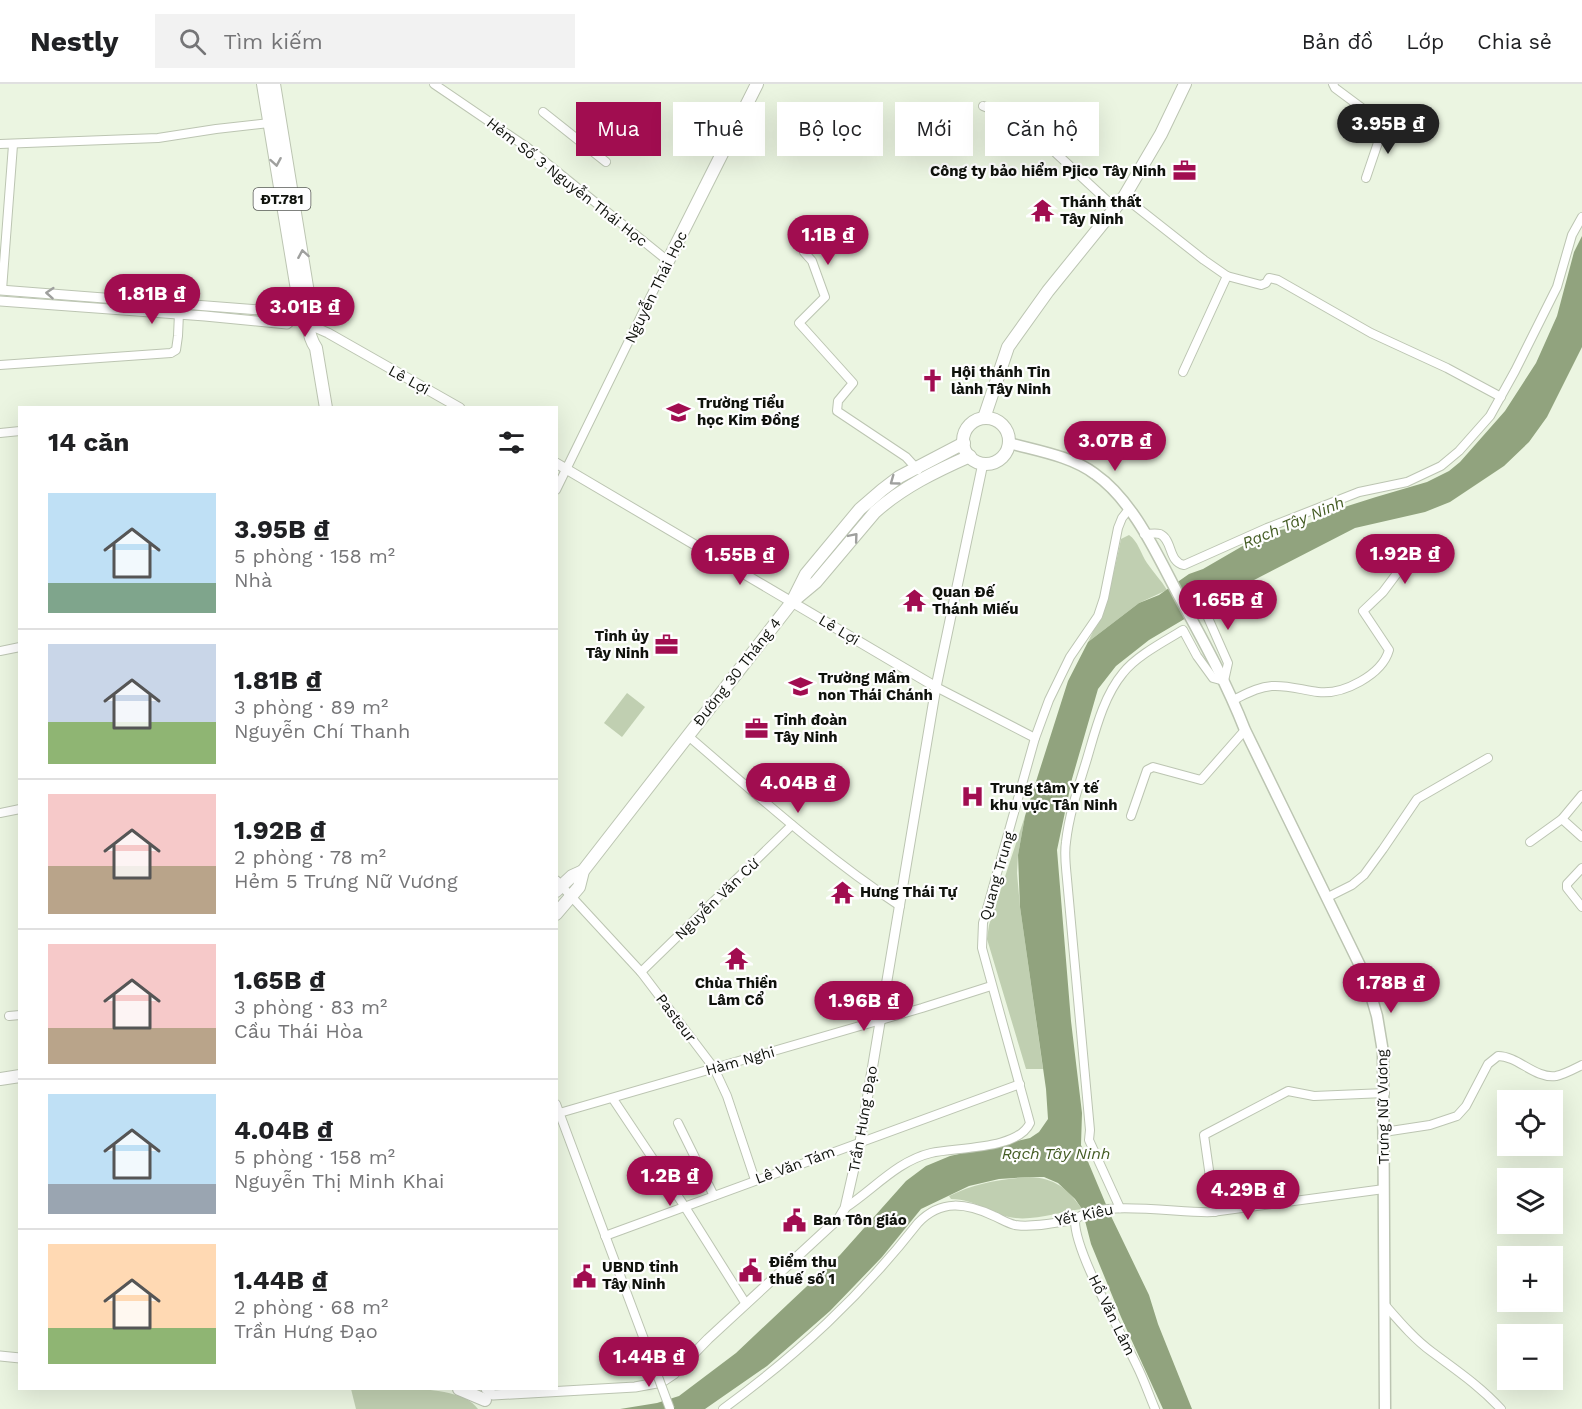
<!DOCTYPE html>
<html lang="vi">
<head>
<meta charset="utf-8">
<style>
	:root { --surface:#fff; --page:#f2f2f2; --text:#202124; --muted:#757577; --line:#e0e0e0; --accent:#a10d50 }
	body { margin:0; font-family:"Work Sans",sans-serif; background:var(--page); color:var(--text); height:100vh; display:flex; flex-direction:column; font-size:22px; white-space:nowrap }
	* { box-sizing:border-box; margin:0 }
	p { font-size:20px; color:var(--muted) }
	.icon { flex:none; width:33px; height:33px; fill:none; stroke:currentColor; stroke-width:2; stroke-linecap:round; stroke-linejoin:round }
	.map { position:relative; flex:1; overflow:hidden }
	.details { position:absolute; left:18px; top:322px; width:540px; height:984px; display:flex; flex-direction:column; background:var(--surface); border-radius:0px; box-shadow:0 6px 24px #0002 }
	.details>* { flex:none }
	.hud { position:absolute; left:576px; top:18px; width:570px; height:54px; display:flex; gap:12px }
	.fabs { position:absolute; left:1497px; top:1006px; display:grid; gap:12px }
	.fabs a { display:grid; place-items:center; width:66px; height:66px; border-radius:0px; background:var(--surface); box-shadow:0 6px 24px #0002; font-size:30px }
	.price { position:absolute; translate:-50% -51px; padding:0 14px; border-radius:21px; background:var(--accent); color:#fff; font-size:20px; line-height:39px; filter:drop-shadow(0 2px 3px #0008) }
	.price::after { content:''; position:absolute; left:50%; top:36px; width:18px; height:14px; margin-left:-9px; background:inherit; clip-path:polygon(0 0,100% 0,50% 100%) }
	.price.on { background:#222; color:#fff }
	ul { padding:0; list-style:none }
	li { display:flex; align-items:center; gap:18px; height:150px; padding:0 30px }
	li+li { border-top:2px solid var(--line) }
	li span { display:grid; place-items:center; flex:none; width:168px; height:120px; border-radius:0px; color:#555 }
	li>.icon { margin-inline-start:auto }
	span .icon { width:72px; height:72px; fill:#fffc; stroke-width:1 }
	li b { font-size:26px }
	h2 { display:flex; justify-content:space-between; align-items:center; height:72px; padding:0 30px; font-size:26px }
	.pill { padding:0 21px; border-radius:0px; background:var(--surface); box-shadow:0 6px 24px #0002; font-size:21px; line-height:54px }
	.pill.on { background:var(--accent); color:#fff }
	header { display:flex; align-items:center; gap:36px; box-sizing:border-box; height:84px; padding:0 30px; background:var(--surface); border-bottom:2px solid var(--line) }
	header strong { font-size:28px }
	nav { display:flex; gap:33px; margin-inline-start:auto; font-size:21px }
	.search { width:420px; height:54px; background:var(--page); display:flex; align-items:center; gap:15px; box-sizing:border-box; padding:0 21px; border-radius:0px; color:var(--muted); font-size:22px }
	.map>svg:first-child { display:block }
	.green { fill:#c0cfb1 }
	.water { fill:#91a37e }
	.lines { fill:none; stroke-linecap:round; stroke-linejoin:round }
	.minor-casing { stroke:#bcc5b2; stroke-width:10 }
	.tertiary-casing { stroke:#bcc5b2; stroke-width:11 }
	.secondary-casing { stroke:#bcc5b2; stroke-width:13 }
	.primary-casing { stroke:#bcc5b2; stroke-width:14 }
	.minor { stroke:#fff; stroke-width:8 }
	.tertiary { stroke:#fff; stroke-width:9 }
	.secondary { stroke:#fff; stroke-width:10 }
	.primary { stroke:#fff; stroke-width:12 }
	.minor-bridge-casing { stroke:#bcc5b2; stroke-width:10; stroke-linecap:butt }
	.minor-bridge { stroke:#fff; stroke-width:8 }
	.oneway { stroke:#9fa09e }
	.labels { text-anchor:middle; stroke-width:4.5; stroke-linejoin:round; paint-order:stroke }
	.shield { fill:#fefefe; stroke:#575955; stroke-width:1.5 }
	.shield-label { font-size:14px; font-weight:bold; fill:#0f120c }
	.poi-label { font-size:15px; font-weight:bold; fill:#0f120c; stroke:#fefefe; text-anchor:start }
	.street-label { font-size:15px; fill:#0f120c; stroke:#fefefe }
	.water-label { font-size:16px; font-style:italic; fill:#435b22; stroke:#fefefe }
</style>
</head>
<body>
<header>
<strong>Nestly</strong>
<div class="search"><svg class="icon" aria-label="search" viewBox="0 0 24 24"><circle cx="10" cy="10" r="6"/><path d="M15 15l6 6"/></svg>Tìm kiếm</div>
<nav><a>Bản đồ</a><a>Lớp</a><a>Chia sẻ</a></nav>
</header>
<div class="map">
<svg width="1582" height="1325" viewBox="0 0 1582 1325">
	<rect width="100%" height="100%" fill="#ebf5e1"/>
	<g class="green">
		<path d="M1129,451C1138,457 1141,470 1147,479C1153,488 1161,496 1167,506L1139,519L1088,558C1107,521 1113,494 1121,455Z"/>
		<path d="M627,609L645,623L622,653L604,639Z"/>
		<path d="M1025,732L1018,771L1017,789L1020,823L1043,985H1026L987,855L989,841Z"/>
		<path d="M1029,1093C1055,1094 1067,1104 1082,1125C1060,1128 1031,1138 1009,1133C987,1128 977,1116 951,1115L949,1112C975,1099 1000,1095 1029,1093Z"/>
		<path d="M351,1305C381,1305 460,1298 478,1325H356Z"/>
	</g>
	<path class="water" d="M1582,152V263L1547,333L1529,358L1504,382L1450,418L1425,428L1355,444L1225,511L1149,556L1116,582L1098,605L1072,695L1057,766L1071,937L1082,1029L1081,1061L1110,1130L1149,1211L1158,1240L1192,1325H1163L1121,1233L1091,1160L1082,1125L1075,1115L1058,1099L1044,1093H1029L999,1095L969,1102L921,1125L882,1173L830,1227L767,1282L705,1325H620L657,1319L679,1312L736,1269L840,1171L906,1097L926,1082L950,1072L1030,1054L1039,1048L1048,1035L1046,1005L1020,823L1018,771L1025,732L1068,597L1088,558L1139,519L1159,511L1189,490L1203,485L1253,456L1280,446L1299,443L1320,435L1335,426L1376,413L1427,398L1449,387L1460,378L1505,327L1536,279L1557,232L1574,168Z"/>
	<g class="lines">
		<defs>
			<g id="minor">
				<path d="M434,0L528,64L668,177L556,406"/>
				<path d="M1333,0L1335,4L1374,33L1385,38L1366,94"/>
				<path d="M983,22L1008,32L1030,45L1115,124"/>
				<path d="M543,28L606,78"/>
				<path d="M0,60L158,54L216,45L269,39"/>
				<path d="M1124,113L1204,176L1227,192L1261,201L1266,199L1269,194L1278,196L1371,249L1447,284L1501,313"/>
				<path d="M804,168L812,177L825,213L799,239L853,299L838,317L837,327L906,373L918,386"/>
				<path d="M2,206L13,61"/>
				<path d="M0,281L171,269L176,266L178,252L179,229"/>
				<path d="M1183,288L1227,192"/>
				<path d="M0,349L20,347"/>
				<path d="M1144,450C1149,450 1156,449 1160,450C1173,456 1168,478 1184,481L1267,444L1359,408L1407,398L1441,382L1459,367L1490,332L1515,287L1557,203L1572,151L1582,133"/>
				<path d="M0,567L20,563"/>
				<path d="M936,603L1035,654"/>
				<path d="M1233,616C1246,610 1258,603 1272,602C1288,601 1302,606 1318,608C1343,611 1382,591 1389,566L1363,527L1383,508L1401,484L1415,472L1420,462"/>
				<path d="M687,651C756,710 824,772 900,822"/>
				<path d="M0,729L20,725"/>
				<path d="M1131,732L1147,686L1153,683L1201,696L1245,646"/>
				<path d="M1562,735L1582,753"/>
				<path d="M1530,758L1562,735L1582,711"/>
				<path d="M1582,784L1567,800V804L1582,823"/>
				<path d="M556,796L641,888L714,984L727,1012L755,1096"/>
				<path d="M1328,813L1352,801L1364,791L1383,765L1417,715L1488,674"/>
				<path d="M641,888L792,741"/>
				<path d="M9,932L20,931"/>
				<path d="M613,1015L685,1123L746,1220"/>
				<path d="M556,1020L651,1274"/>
				<path d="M556,1030L922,924L991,902"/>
				<path d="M678,1039L714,1112"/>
				<path d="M1384,1048L1430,1041L1457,1032L1466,1022L1488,980L1498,972C1518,972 1535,995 1556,992C1565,990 1574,985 1582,981"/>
				<path d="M845,1124C873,1106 897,1077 931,1069C956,1063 1018,1066 1030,1039L982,864L983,839L1035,654L1049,616L1070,573L1098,532L1104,514L1118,444L1122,434L1129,425"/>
				<path d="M1120,1124L1089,1056L1090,1046L1067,795C1066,783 1064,770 1066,758C1069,731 1078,704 1086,678C1095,648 1103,613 1123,589C1136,572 1165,557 1183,546L1197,572L1213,594L1224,597L1228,579L1205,527L1227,517L1250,502"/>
				<path d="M1215,1128L1204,1051L1288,1007L1314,1012L1385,1009"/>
				<path d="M1075,1136C1074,1167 1122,1250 1137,1282C1144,1296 1149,1311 1155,1325"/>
				<path d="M605,1152L1020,1000"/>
				<path d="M1385,1221C1399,1237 1414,1255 1432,1268C1456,1286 1480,1302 1501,1325"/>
				<path d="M723,1325C798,1270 861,1212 918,1139C941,1115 966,1119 994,1132C1001,1135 1007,1139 1015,1141C1034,1144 1057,1138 1075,1136C1096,1114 1182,1130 1212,1128L1384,1105"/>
			</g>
			<g id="tertiary">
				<path d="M0,206L286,228L294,234L328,249L460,324"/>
				<path d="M0,217L205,232L287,240L294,234"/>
				<path d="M556,379L936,603"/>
				<path d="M0,1272L20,1274"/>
				<path d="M486,1305L493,1311L635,1303L662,1298L674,1290L708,1255L839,1134L845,1124L860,1058L936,603L983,379"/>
			</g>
			<path id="secondary" d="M1009,359C1038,367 1071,372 1095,390C1134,417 1158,473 1180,514C1204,558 1227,600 1245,646L1366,894L1377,932L1383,968L1385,1325"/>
			<g id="primary">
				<path d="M263,0L299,218L307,228"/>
				<path d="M274,0L309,215C306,230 307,251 316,264L326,324"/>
				<path d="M668,177L757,0"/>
				<path d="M984,334L1008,263L1048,207L1124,113L1161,50L1185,0"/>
				<circle cx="986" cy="357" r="23"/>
				<path d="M794,514L806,490L860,425L882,406L899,393L964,359"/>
				<path d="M556,807L572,792L583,787"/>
				<path d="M556,830L579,803L583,787L792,518L816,498L875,428C903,403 936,387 970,372"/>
				<path d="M0,995L20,992"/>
				<path d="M459,1305L485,1316"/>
			</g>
		</defs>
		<use href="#minor" class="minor-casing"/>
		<use href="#tertiary" class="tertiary-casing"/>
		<use href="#secondary" class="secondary-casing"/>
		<use href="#primary" class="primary-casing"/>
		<use href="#minor" class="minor"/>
		<use href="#tertiary" class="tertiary"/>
		<use href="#secondary" class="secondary"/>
		<use href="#primary" class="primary"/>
		<defs>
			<path id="minor-bridge" d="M651,1274L670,1325"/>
		</defs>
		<use href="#minor-bridge" class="minor-bridge-casing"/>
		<use href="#minor-bridge" class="minor-bridge"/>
	</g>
	<defs><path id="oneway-chevron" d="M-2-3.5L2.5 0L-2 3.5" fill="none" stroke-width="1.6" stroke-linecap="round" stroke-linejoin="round" transform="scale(1.5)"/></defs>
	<g class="oneway">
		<use href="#oneway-chevron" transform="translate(276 78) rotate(80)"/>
		<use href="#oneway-chevron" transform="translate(303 170) rotate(-100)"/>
		<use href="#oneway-chevron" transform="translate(50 209) rotate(-176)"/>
		<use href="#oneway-chevron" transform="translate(894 397) rotate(144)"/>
		<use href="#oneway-chevron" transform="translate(854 453) rotate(-50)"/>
	</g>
	<defs>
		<symbol id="office-bare" viewBox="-9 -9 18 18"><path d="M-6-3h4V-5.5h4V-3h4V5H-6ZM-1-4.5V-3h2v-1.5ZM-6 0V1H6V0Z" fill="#a10d50" stroke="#fefefe" stroke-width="2.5" paint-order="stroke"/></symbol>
		<symbol id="temple-bare" viewBox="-9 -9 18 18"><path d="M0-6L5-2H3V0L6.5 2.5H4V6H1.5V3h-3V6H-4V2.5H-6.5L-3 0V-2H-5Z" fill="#a10d50" stroke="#fefefe" stroke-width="2.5" paint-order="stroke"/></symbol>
		<symbol id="church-bare" viewBox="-9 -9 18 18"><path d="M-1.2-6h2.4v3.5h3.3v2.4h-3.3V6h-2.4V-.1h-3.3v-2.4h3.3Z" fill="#a10d50" stroke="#fefefe" stroke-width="2.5" paint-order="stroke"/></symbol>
		<symbol id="school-bare" viewBox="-9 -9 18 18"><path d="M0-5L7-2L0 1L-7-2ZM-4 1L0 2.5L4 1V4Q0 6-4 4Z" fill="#a10d50" stroke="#fefefe" stroke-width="2.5" paint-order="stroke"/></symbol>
		<symbol id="hospital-bare" viewBox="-9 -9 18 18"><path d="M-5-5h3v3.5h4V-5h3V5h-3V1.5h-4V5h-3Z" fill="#a10d50" stroke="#fefefe" stroke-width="2.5" paint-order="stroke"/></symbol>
		<symbol id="civic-bare" viewBox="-9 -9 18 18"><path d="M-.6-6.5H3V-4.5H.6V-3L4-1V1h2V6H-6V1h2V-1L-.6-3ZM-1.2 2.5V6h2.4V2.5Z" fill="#a10d50" stroke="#fefefe" stroke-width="2.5" paint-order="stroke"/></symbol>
	</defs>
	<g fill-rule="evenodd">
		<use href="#office-bare" x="1168" y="70" width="33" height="33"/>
		<use href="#temple-bare" x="1026" y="110" width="33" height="33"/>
		<use href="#church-bare" x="916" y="280" width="33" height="33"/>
		<use href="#school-bare" x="662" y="312" width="33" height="33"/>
		<use href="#temple-bare" x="898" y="500" width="33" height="33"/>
		<use href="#office-bare" x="650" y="544" width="33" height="33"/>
		<use href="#school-bare" x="784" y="586" width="33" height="33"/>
		<use href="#office-bare" x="740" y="628" width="33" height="33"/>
		<use href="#hospital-bare" x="956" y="696" width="33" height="33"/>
		<use href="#temple-bare" x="826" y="792" width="33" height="33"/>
		<use href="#temple-bare" x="720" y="858" width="33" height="33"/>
		<use href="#civic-bare" x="778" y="1120" width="33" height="33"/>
		<use href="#civic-bare" x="734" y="1170" width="33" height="33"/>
		<use href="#civic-bare" x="568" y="1176" width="33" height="33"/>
	</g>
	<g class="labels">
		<rect class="shield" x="253.5" y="104" width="57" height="22" rx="4.5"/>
		<g class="shield-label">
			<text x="282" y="120">ĐT.781</text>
		</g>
		<g class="poi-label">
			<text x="1166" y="92" text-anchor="end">Công ty bảo hiểm Pjico Tây Ninh</text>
			<text x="1060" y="123">Thánh thất<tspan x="1060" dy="17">Tây Ninh</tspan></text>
			<text x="951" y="293">Hội thánh Tin<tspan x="951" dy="17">lành Tây Ninh</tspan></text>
			<text x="697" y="324">Trường Tiểu<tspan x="697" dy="17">học Kim Đồng</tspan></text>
			<text x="932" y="513">Quan Đế<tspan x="932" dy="17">Thánh Miếu</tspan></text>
			<text x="649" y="557" text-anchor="end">Tỉnh ủy<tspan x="649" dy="17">Tây Ninh</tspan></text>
			<text x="818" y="599">Trường Mầm<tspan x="818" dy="17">non Thái Chánh</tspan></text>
			<text x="774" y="641">Tỉnh đoàn<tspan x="774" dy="17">Tây Ninh</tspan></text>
			<text x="990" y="709">Trung tâm Y tế<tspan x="990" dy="17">khu vực Tân Ninh</tspan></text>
			<text x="860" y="813">Hưng Thái Tự</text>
			<text x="736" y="904" text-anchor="middle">Chùa Thiền<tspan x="736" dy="17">Lâm Cổ</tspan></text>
			<text x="813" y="1141">Ban Tôn giáo</text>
			<text x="769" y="1183">Điểm thu<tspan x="769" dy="17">thuế số 1</tspan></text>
			<text x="602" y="1188">UBND tỉnh<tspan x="602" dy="17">Tây Ninh</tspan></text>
		</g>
		<g class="street-label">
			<text transform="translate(567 98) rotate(38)" y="5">Hẻm Số 3 Nguyễn Thái Học</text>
			<text transform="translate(656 203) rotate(-64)" y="5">Nguyễn Thái Học</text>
			<text transform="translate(409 296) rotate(29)" y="5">Lê Lợi</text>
			<text transform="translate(839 546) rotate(31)" y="5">Lê Lợi</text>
			<text transform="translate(737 588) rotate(-52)" y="5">Đường 30 Tháng 4</text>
			<text transform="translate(997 792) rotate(-74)" y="5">Quang Trung</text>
			<text transform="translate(717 815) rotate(-44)" y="5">Nguyễn Văn Cừ</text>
			<text transform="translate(676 934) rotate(53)" y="5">Pasteur</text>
			<text transform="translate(740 977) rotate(-16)" y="5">Hàm Nghi</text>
			<text transform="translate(1383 1023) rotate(-91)" y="5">Trưng Nữ Vương</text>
			<text transform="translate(863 1035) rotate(-80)" y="5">Trần Hưng Đạo</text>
			<text transform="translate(795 1081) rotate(-20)" y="5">Lê Văn Tám</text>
			<text transform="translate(1084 1131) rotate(-12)" y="5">Yết Kiêu</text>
			<text transform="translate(1112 1231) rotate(64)" y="5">Hồ Văn Lâm</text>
		</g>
		<g class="water-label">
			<text transform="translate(1293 438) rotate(-23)" y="6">Rạch Tây Ninh</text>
			<text x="1056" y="1075">Rạch Tây Ninh</text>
		</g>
	</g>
</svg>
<div class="fabs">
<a><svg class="icon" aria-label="locate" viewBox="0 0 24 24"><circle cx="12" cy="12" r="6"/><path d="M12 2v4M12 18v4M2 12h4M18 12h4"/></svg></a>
<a><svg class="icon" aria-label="layers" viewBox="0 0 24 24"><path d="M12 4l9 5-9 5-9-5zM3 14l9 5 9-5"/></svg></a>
<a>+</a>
<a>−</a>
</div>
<b class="price on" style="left:1388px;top:71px">3.95B ₫</b>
<b class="price" style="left:828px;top:182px">1.1B ₫</b>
<b class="price" style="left:152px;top:241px">1.81B ₫</b>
<b class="price" style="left:305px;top:254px">3.01B ₫</b>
<b class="price" style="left:1115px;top:388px">3.07B ₫</b>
<b class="price" style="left:1405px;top:501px">1.92B ₫</b>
<b class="price" style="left:740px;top:502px">1.55B ₫</b>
<b class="price" style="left:1228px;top:547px">1.65B ₫</b>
<b class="price" style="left:798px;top:730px">4.04B ₫</b>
<b class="price" style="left:1391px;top:930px">1.78B ₫</b>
<b class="price" style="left:864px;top:948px">1.96B ₫</b>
<b class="price" style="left:670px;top:1123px">1.2B ₫</b>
<b class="price" style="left:1248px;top:1137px">4.29B ₫</b>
<b class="price" style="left:649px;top:1304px">1.44B ₫</b>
<div class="hud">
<a class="pill on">Mua</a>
<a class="pill">Thuê</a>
<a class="pill">Bộ lọc</a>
<a class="pill">Mới</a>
<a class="pill">Căn hộ</a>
</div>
<section class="details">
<h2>14 căn<svg class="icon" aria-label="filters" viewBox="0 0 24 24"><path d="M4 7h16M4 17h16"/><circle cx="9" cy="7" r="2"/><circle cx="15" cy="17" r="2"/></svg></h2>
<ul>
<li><span style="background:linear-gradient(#bfe0f5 75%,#7fa58c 0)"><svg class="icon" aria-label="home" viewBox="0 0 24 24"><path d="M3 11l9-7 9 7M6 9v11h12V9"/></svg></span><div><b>3.95B ₫</b><p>5 phòng · 158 m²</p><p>Nhà</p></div></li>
<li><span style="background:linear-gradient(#c9d6e8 65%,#8fb573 0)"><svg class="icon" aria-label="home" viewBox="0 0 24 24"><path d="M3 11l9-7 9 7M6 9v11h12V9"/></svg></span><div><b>1.81B ₫</b><p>3 phòng · 89 m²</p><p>Nguyễn Chí Thanh</p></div></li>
<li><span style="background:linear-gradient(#f6c9c9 60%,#b9a48a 0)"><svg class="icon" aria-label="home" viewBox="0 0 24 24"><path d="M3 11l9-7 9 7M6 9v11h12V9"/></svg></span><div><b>1.92B ₫</b><p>2 phòng · 78 m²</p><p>Hẻm 5 Trưng Nữ Vương</p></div></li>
<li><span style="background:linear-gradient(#f6c9c9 70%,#b9a48a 0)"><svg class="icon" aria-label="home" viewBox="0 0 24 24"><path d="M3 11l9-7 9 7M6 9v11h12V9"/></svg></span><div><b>1.65B ₫</b><p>3 phòng · 83 m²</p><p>Cầu Thái Hòa</p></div></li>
<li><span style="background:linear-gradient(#bfe0f5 75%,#9aa5b1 0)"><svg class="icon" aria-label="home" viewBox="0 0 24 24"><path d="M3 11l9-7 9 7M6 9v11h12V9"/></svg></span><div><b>4.04B ₫</b><p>5 phòng · 158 m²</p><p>Nguyễn Thị Minh Khai</p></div></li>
<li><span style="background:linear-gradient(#ffd9b3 70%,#8fb573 0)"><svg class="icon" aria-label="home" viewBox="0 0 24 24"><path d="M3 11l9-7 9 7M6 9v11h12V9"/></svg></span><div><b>1.44B ₫</b><p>2 phòng · 68 m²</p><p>Trần Hưng Đạo</p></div></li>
</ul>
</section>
</div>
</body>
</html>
